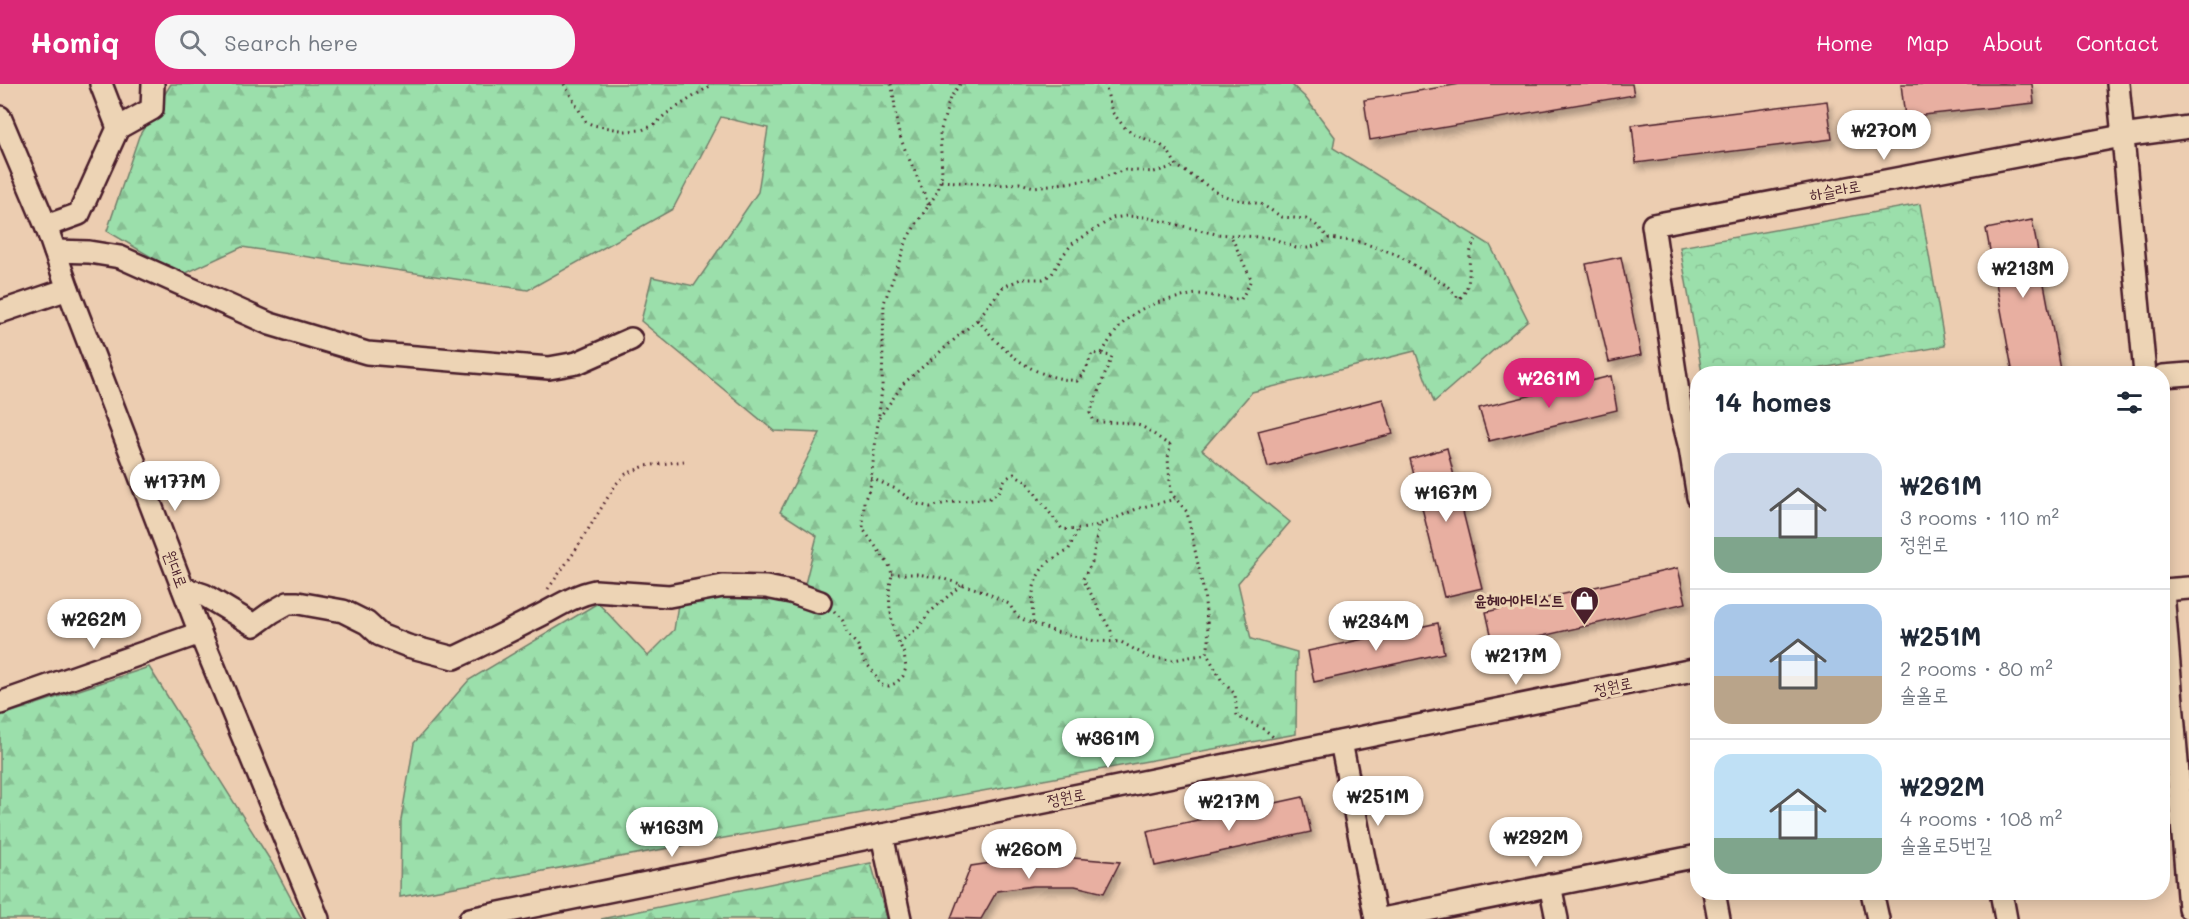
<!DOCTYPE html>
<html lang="en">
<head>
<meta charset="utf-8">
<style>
	:root { --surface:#fff; --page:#f6f6f7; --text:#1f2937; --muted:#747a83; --line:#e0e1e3; --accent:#db2777 }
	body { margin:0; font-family:Mali,"Poor Story",sans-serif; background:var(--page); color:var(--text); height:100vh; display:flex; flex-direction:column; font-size:22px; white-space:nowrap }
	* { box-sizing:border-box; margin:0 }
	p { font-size:20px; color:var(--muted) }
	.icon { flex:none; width:33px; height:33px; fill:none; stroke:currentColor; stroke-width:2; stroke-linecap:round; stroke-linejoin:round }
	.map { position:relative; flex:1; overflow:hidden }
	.details { position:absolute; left:1690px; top:282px; width:480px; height:534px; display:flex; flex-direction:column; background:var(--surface); border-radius:24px; box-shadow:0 3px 15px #0003 }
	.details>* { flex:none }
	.price { position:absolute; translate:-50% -51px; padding:0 14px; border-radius:21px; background:#fff; color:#222; font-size:20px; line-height:39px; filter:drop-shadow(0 2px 3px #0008) }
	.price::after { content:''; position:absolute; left:50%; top:36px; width:18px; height:14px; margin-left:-9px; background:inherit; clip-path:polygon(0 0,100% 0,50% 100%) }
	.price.on { background:var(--accent); color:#fff }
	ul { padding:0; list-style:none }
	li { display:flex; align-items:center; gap:18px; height:150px; padding:0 24px }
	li+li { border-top:2px solid var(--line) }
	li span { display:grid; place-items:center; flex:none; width:168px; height:120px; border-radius:18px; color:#555 }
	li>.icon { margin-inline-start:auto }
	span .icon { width:72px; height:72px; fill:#fffc; stroke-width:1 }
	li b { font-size:26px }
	h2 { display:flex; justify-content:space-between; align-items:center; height:72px; padding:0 24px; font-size:26px }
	header { display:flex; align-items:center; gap:36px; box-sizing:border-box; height:84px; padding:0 30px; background:var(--accent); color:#fff }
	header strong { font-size:28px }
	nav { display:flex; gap:33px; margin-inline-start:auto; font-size:21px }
	.search { width:420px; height:54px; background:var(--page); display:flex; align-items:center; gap:15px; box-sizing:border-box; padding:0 21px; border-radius:24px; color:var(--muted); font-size:22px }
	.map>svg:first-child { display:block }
	.forest { fill:url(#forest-firs); stroke:#727f6b; stroke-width:1.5 }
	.park { fill:url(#park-crowns); stroke:#727f6b; stroke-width:1.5 }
	.building { fill:#e8afa1; stroke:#4a1f2b; stroke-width:1.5; filter:url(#shadow) }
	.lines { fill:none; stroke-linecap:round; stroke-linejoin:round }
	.minor-casing { stroke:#4a1f2b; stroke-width:26 }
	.path { stroke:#4a1f2b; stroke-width:3; stroke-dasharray:1.5 4.5; stroke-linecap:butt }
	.minor { stroke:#edd4b5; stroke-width:21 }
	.labels { text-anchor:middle; stroke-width:6; stroke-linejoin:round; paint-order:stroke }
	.street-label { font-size:16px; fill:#4a1f2b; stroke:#edd4b5 }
	.poi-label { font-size:16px; font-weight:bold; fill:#4a1f2b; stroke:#edd4b5; text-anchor:end }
</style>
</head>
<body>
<header>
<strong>Homiq</strong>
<div class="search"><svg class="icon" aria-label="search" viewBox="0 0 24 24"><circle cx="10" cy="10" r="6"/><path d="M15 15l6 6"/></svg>Search here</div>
<nav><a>Home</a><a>Map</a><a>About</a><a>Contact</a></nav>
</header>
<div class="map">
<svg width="2189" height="835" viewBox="0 0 2189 835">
	<defs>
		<pattern id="forest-firs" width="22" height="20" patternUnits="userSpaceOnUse" patternTransform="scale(1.5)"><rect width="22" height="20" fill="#9bdfab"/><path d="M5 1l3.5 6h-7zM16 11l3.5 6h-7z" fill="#87bf93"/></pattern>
		<pattern id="park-crowns" width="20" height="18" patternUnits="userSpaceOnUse" patternTransform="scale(1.5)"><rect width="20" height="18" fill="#9bdfab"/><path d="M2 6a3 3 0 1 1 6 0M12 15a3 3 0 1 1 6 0" fill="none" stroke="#87bf93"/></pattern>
		<filter id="shadow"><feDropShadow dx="3.5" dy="6" stdDeviation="3" flood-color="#0004"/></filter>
	</defs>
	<rect width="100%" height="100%" fill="#eccdb1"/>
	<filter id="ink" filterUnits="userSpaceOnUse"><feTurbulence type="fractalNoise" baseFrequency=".0167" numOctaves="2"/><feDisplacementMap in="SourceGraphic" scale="12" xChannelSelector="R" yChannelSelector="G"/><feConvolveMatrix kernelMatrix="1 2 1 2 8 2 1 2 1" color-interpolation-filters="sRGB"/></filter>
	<g filter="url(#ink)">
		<g class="forest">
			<path d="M171,0H1291L1305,13L1335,53L1333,64L1490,161L1528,236L1434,318L1415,267L1252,308L1202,366L1290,438L1238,499L1251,555L1297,568L1296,650L400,813L401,736L414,659L469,596L598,519L648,572L674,546L680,507L802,512L817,452L780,428L820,349L774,347L641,237L652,193L694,202L758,108L768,44L721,33L673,125L528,206L242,163L182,191L107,147L139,52Z"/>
			<path d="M149,583L272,779L302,835H0V632Z"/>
			<path d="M871,779L887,835H601Z"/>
		</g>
		<path class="park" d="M1920,120L1945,262L1794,289H1702L1680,163Z"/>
		<g class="building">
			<path d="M1460,0H1632L1634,11L1370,56L1364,16Z"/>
			<path d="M1901,0H2032L2034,19L1905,33Z"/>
			<path d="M1827,17L1832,55L1636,79L1632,41Z"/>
			<path d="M2032,136L2061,290H2013L1986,145Z"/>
			<path d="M1621,173L1641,271L1609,278L1586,180Z"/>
			<path d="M1611,292L1617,326L1489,357L1479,324Z"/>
			<path d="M1383,315L1393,350L1268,383L1258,347Z"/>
			<path d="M1447,364L1482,504L1444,513L1410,375Z"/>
			<path d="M1678,484L1686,519L1494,563L1486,528Z"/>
			<path d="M1438,539L1444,569L1314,598L1308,567Z"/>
			<path d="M1303,713L1311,748L1155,782L1147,747Z"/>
			<path d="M1062,773L1120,778L1104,809L1075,802H1033L997,807L981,835L951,834L971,782L1018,775Z"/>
		</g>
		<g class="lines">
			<defs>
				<g id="minor">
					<path d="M101,0L118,44"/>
					<path d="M2118,0L2145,290"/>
					<path d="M0,33L46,142L68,205L200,549L318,835"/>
					<path d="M46,142L79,130L118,44L152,25L153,0"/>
					<path d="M55,167L89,168L120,173L270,240L367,269L549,284L577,279L631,255"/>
					<path d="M0,228L68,205"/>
					<path d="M2163,292L2189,290"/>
					<path d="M1698,413L1690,364L1681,328L1653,141L2122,52L2189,43"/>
					<path d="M183,504L204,511L254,541L272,528L288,519H298L343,527L367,539L380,551L408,562L454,574C480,562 505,549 531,536C553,526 571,512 595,507L669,512L723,502L766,503L791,508L820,518"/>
					<path d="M2163,506L2189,504"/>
					<path d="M2163,508L2189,824"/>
					<path d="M0,619L200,549"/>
					<path d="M1341,658L1376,835"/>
					<path d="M882,751L900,835"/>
					<path d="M1550,801L1557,835"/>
					<path d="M1714,808L1719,835"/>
					<path d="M1872,808L1878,835"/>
					<path d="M2001,808L2006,835"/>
					<path d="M470,835L1698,585"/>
					<path d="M1382,835L1698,772"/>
				</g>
			</defs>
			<use href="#minor" class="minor-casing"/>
			<g class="path">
				<path d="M564,0L586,38L593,41L626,47L642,46L654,41L666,30L713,0"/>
				<path d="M891,0C896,17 894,35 900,52C908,76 921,98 929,123"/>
				<path d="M1105,0L1112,28L1126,45L1135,51L1161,61L1168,67L1177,82L1220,110L1230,114L1261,120L1282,133L1306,135L1315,140L1329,154L1360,158L1396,170L1449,203L1459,215C1478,199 1461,171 1478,153"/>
				<path d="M941,97L1004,101L1019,99L1034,103L1098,95L1125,86L1154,88L1177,82"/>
				<path d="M977,236C985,243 991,252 999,260C1025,284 1042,293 1077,297L1086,286L1092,269L1112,272L1090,329L1094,337C1109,340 1123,336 1137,341C1147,343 1160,356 1170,361L1168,375L1171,409L1187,428L1204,509L1209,556L1207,570L1222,597L1235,610L1237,632C1250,639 1263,642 1273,653"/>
				<path d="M1102,269C1122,234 1137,222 1176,214C1184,213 1191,210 1199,210C1213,211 1226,216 1241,215L1248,203L1251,195L1231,152"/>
				<path d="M879,334L904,299L977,236L1003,203L1021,195H1043L1052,190L1063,171L1072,160L1113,134L1127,132L1145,133L1216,150L1272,154L1296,164H1308L1321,160L1329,154"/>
				<path d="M871,394L896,405L917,420L930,423L946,419L990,414L999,408L1005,395L1014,390L1026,397L1062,445C1090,448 1109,437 1134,426C1147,421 1161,419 1175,415"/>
				<path d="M1099,442L1092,478L1083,495L1111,547L1113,556"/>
				<path d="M892,490H918L941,494L983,507L1009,520L1017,532L1026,537L1056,548L1095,557L1121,558L1150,574L1173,576L1207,570"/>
				<path d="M548,505L575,467L616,400L626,390L645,382L684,377"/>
				<path d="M834,527L843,537L847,549L858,562L863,575L874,589L880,601L889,602L896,599L903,592L906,584L904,570L894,547L890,526L889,508L892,490L889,481L863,445L864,417L870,404L882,305L884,219L908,153L938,107L942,89L940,49L950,14L960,0"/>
				<path d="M1033,539C1031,504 1032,482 1068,467L1078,446"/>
				<path d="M899,559L918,544L929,529L961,501"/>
			</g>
			<use href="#minor" class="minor"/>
		</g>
	</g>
	<defs>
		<symbol id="shop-pin" viewBox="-11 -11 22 30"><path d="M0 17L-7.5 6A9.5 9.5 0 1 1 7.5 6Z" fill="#4a1f2b" stroke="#edd4b5"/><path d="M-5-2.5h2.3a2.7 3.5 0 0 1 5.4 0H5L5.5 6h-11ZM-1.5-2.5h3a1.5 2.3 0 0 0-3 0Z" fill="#fff"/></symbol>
	</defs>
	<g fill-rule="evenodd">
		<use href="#shop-pin" x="1568" y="500" width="33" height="45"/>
	</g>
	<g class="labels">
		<g class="street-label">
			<text transform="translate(1835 106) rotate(-11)" y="6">하슬라로</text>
			<text transform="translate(176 485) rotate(69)" y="6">원대로</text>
			<text transform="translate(1613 602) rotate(-12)" y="6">정원로</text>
			<text transform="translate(1066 713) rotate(-11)" y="6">정원로</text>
		</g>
		<g class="poi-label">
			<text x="1564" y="522">윤헤어아티스트</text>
		</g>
	</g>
</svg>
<b class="price" style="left:1884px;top:77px">₩270M</b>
<b class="price" style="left:2023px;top:215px">₩213M</b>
<b class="price on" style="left:1549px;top:325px">₩261M</b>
<b class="price" style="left:175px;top:428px">₩177M</b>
<b class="price" style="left:1446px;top:439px">₩167M</b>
<b class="price" style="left:94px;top:566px">₩262M</b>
<b class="price" style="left:1376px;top:568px">₩234M</b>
<b class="price" style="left:1516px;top:602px">₩217M</b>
<b class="price" style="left:1108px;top:685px">₩361M</b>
<b class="price" style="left:1378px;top:743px">₩251M</b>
<b class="price" style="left:1229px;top:748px">₩217M</b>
<b class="price" style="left:672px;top:774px">₩163M</b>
<b class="price" style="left:1536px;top:784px">₩292M</b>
<b class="price" style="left:1029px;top:796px">₩260M</b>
<section class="details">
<h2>14 homes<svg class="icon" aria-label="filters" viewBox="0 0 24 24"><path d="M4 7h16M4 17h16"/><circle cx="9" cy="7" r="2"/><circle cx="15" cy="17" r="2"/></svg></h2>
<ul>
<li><span style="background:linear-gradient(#c9d6e8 70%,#7fa58c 0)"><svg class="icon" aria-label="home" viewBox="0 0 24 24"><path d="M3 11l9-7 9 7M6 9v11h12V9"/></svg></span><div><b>₩261M</b><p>3 rooms · 110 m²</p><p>정원로</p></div></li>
<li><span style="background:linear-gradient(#a9c7e8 60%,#b9a48a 0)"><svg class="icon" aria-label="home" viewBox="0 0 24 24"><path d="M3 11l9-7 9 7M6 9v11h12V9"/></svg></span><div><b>₩251M</b><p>2 rooms · 80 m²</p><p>솔올로</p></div></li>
<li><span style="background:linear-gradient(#bfe0f5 70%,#7fa58c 0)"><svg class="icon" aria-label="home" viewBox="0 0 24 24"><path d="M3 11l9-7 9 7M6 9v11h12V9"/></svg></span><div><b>₩292M</b><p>4 rooms · 108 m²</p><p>솔올로5번길</p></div></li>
</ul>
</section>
</div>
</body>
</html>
